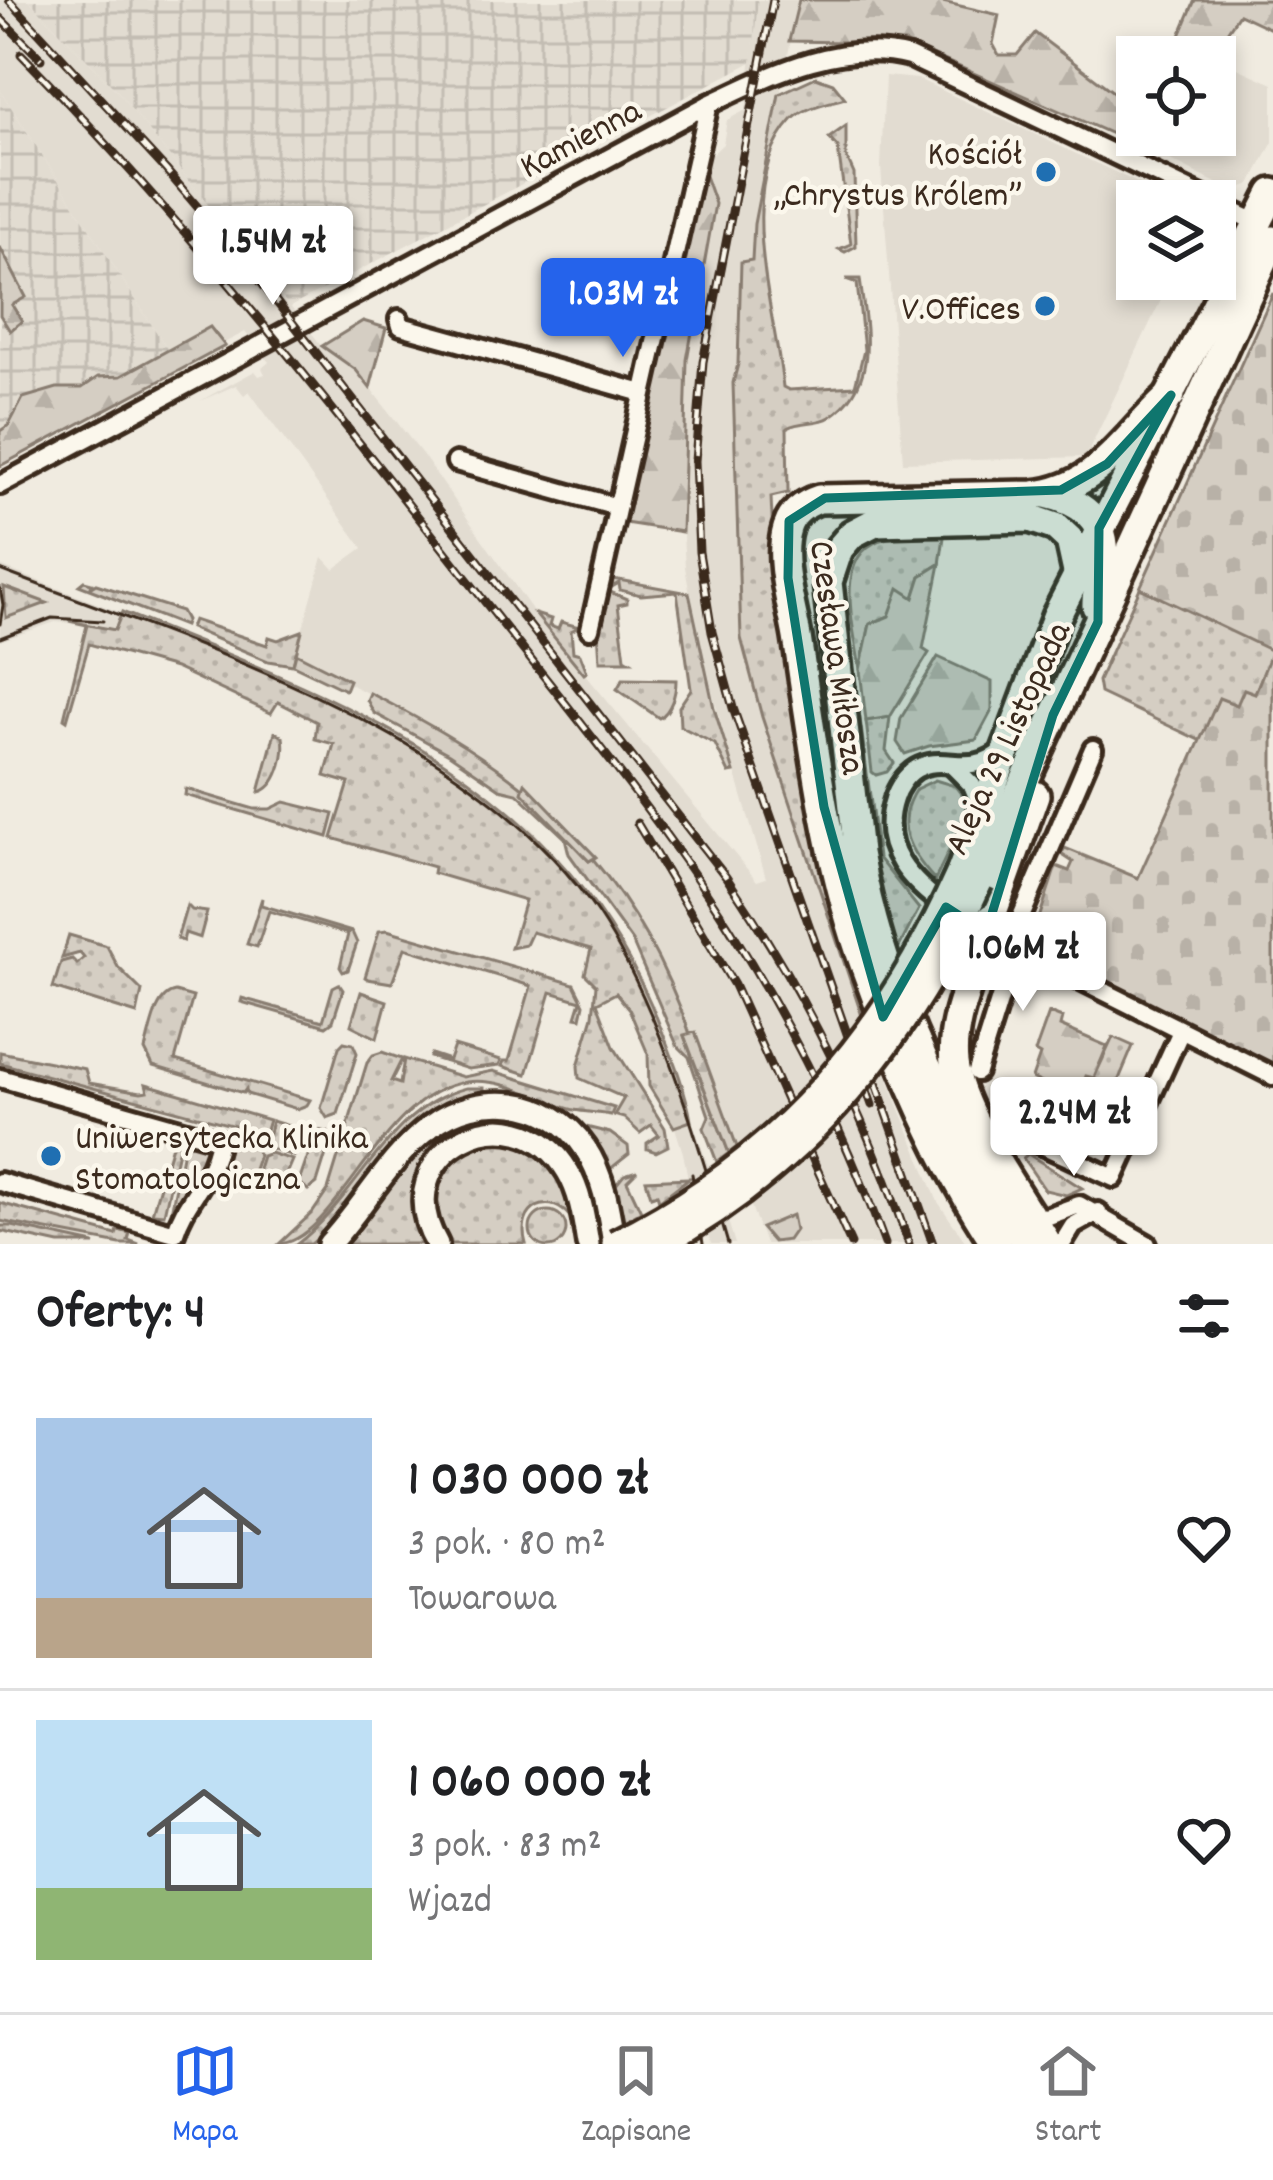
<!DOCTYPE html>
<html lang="pl">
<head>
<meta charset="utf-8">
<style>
	:root { --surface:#fff; --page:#f6f6f6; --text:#202124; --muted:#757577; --line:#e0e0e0; --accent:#2563eb }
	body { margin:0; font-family:Dekko,sans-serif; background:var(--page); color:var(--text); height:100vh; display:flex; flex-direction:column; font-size:45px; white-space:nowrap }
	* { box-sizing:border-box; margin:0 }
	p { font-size:39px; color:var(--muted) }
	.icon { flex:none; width:66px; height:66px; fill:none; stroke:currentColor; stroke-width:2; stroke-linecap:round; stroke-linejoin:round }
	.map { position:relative; height:1244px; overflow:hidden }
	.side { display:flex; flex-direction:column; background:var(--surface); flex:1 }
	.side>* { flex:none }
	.controls { position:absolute; left:1116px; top:36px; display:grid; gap:24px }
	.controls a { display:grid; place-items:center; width:120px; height:120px; border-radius:0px; background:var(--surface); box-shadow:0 6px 18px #0003; font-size:60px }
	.price { position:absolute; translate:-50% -102px; padding:0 27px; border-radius:12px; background:#fff; color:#222; font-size:39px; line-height:78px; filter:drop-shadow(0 3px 6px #0008) }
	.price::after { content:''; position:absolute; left:50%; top:72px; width:36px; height:27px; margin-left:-18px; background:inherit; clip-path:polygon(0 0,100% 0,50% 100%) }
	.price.on { background:var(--accent); color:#fff }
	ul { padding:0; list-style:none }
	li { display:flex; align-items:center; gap:36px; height:300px; padding:0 36px }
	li+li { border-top:3px solid var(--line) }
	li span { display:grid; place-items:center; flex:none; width:336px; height:240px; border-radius:0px; color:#555 }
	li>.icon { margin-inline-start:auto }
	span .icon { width:144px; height:144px; fill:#fffc; stroke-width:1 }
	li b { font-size:51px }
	h2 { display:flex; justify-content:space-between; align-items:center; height:144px; padding:0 36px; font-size:51px }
	.tabs { display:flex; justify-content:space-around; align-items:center; height:168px; border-top:3px solid var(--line); background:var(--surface); font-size:33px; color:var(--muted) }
	.tabs a { display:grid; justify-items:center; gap:6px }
	.tabs .on { color:var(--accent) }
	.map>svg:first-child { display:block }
	.built { fill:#e2dcd1 }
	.industrial { fill:url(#industrial-grid) }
	.grass { fill:url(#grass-dots); stroke:#887c70; stroke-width:3 }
	.forest { fill:url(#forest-firs); stroke:#887c70; stroke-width:3 }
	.cemetery { fill:url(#cemetery-stones); stroke:#887c70; stroke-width:3 }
	.pitch { fill:#d5cec3; stroke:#887c70; stroke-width:3 }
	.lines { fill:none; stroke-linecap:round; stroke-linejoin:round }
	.minor-casing { stroke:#3b2a1e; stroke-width:26 }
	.tertiary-casing { stroke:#3b2a1e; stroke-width:30 }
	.primary-casing { stroke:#3b2a1e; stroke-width:36 }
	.minor { stroke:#fbf7ec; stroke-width:16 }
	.tertiary { stroke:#fbf7ec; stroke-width:21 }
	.primary { stroke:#fbf7ec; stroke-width:27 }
	.tram { stroke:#3b2a1e; stroke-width:3 }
	.rail-casing { stroke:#3b2a1e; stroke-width:9 }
	.rail { stroke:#fbf7ec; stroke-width:4.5; stroke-dasharray:14; stroke-linecap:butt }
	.primary-bridge-casing { stroke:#3b2a1e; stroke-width:36; stroke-linecap:butt }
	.primary-bridge { stroke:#fbf7ec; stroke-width:27 }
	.marked { fill:#0f766e; fill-opacity:0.2; stroke:#0f766e; stroke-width:9; stroke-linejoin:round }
	.poi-dot { fill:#1f6fb2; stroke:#fbf7ec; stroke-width:4.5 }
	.labels { text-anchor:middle; stroke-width:9; stroke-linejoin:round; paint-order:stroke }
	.street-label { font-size:36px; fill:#3b2a1e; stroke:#fbf7ec }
	.poi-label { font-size:36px; fill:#3b2a1e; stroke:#fbf7ec; text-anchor:end }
</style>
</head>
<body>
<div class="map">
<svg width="1273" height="1244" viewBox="0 0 1273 1244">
	<defs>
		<pattern id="industrial-grid" width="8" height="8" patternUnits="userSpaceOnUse" patternTransform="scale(3)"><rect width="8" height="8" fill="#e2dcd1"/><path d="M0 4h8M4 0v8" fill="none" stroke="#c3bdb3"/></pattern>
		<pattern id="grass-dots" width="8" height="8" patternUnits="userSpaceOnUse" patternTransform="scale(3)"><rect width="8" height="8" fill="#d5cec3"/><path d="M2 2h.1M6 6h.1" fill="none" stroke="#b8b1a7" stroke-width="1.8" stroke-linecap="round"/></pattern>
		<pattern id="forest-firs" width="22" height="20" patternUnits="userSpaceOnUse" patternTransform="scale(3)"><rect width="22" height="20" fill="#d5cec3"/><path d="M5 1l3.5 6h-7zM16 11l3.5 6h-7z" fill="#b8b1a7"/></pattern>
		<pattern id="cemetery-stones" width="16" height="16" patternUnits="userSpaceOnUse" patternTransform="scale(3)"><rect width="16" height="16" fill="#d5cec3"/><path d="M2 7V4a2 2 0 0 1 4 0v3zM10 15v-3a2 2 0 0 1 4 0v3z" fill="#b8b1a7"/></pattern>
	</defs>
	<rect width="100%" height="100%" fill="#f0ebe0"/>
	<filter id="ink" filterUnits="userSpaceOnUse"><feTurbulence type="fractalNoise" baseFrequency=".00833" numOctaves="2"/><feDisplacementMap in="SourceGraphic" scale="24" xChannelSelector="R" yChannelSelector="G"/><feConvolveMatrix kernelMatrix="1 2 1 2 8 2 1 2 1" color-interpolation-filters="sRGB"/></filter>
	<g filter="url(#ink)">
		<g class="built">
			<path d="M0,0H29L117,91L322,346L356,370L422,454L535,614L757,881L766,878L700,651L685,567L680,487L687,360L715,204L704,173L708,158L723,144L727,120L746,110L758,0H799L754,224L752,261L742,262L738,364L733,383L741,638L762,717L853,994L938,1202L967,1244H765L666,976L638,921L601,868L551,813L499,769L435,728L295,656L323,557L334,569L363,548L249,391L244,395L236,385L200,401L255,371L259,376L265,374L262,368L269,362L245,332L179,367L0,90Z"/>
			<path d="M1215,58L1273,84V142L1251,184L1240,188L1231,185L1228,189L1162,156L1172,135H1215Z"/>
			<path d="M885,76L918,79L1176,201H1137V279H1171L1086,457L903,462L881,167Z"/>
			<path d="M0,566L200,643L323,698L459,771L530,827L591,897L640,978L708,1165L731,1207L725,1211L735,1244H711L705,1222L697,1223L683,1153L655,1065L629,999L595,936L334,723L100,625L55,622L0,641Z"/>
		</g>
		<g class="industrial">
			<path d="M29,0H758L752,62L290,307L117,91Z"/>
			<path d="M0,90L179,367L0,460Z"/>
		</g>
		<g class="grass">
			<path d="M816,77L833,83L845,98C828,103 805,107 793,119C732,184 775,310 783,387L789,390L855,386L864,350L857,283L846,279H860C866,329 880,383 830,417C818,425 801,420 787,428L788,493L771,497C774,577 791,655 805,733C823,827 838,921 865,1012L862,1016L762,717L741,638L733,383L738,364L741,262L752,260L754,224L779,94Z"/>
			<path d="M846,126V156L854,174L856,246L845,252L839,249L851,244L838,148L829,138Z"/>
			<path d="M944,537L940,564L921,576L914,598L907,595L889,616L870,624L860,670C855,629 829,550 888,538C905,535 926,537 944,537Z"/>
			<path d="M841,572L878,858L919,909L895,955L876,894L837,583Z"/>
			<path d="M613,579L689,593L714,708L734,772L729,773L715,744L680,726L679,707L691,689L677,592L641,595L620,590L619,583L612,587Z"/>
			<path d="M84,581L92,583L91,587L96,584L181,611L186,620L184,626L79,585Z"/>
			<path d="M4,587L47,603L6,618Z"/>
			<path d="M1140,588L1273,650L1255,693L1237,705L1219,699L1201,741L1100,693L1098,681Z"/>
			<path d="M610,592L627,599V603L618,605L625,658L630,661H600L598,630Z"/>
			<path d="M122,612C350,702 563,780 660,1026C672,1056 686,1090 691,1121L674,1127L649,1086L648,1054L629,1009L616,993L597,1003L614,1047L665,1128L668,1146L656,1152L647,1149V1143L659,1135L651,1125L640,1133L624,1118L614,1115L624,1098L579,1078L578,1066L593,1016L596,985L585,974L591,949L532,932L526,945L511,948L525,900L433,873L434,867L332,838L349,783L325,776L334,744L315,739L317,722L278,702L271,713L175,668L89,644L67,720L64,718L87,625L69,621L115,630Z"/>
			<path d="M535,614L551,619L549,626L558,629L561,622L579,627L571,631L573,652L580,654L587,672L584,674Z"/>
			<path d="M193,620L267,645L269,637L278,640L302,631L293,665L268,661L190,628Z"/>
			<path d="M623,679L676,680C676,693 671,712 659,718L617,689Z"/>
			<path d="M370,693C424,721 476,750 523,788V792L589,861L593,859C636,910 668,971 690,1034L684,1036L729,1153L717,1162L704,1128L709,1116L689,1057L677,1045L632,941L569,854L565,838L517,793L500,789L449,754L374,713L367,700Z"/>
			<path d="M890,717L886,751L894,763L887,772L876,775L872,772L866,721Z"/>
			<path d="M275,732L283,737C286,755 278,788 259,792Z"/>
			<path d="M935,780L955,786L966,800L965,817L935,880C909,852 893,824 916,789Z"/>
			<path d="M186,789L254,809H270L285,802L334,814L328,837L185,795Z"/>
			<path d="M262,898L261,905L352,932L357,943L348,970L343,972L340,967L348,934L269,911L257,947L247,944Z"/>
			<path d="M187,905L192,910L207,912L200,938L185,933L183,941L177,939Z"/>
			<path d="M387,930L574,984L584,1004L581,1018L576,1017L581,1001L551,992L527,1074L502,1066L504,1061H509L531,986L405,948L392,983L368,979L365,977L379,931Z"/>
			<path d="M69,935L107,946L118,967L142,991L137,1014L53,988L61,962L72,959L77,964L84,958L80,953L62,958Z"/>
			<path d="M339,984L343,990L333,1021L326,1026L241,1002L242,998L323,1021L333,987Z"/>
			<path d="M175,992L193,997L175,1060L310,1100L307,1105L297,1109L247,1094L246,1089L243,1093L153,1066L145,1050C151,1029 155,995 175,992Z"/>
			<path d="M361,992L387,1001L377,1038L351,1025Z"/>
			<path d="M1113,1037L1133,1046L1109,1103L1113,1106L1107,1121L1093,1113L1104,1083L1094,1078Z"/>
			<path d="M344,1042L353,1044L357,1053L338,1114L327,1118L321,1108L339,1047Z"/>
			<path d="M454,1046L501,1060L499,1065L468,1069L430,1057L431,1054L449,1060Z"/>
			<path d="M0,1052L85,1069L89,1083L141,1092L148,1091L146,1084L269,1120L263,1140L255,1149L259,1155L252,1175L224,1166L235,1126L0,1063Z"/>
			<path d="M382,1052L402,1059L391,1081L400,1084L404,1059L463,1077L493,1071L614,1108L611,1115C599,1113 586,1112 574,1110C538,1101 507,1077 466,1082C382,1093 337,1240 279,1244L313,1212L328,1190L367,1063L373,1055Z"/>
			<path d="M466,1088H484V1092C406,1107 370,1182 320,1236L311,1244H297C359,1197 386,1109 466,1088Z"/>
			<path d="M497,1113C570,1120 589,1167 603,1231L596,1234C589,1204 583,1171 562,1147C495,1074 382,1154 426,1244H341C383,1191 424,1120 497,1113Z"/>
			<path d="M272,1121L299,1129L293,1156L270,1148L267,1140Z"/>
			<path d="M582,1126L610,1133L628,1146L629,1154L609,1170Z"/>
			<path d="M317,1130L328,1132L331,1138L317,1183L308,1190L299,1182Z"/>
			<path d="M186,1134L206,1146L210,1156L170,1218Z"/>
			<path d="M175,1135L181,1137L164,1214L152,1213Z"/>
			<path d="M489,1140C541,1141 562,1173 573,1221C552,1189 515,1207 526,1244H449C420,1200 440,1156 489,1140Z"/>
			<path d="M270,1153L292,1160L283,1181L256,1175L262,1156Z"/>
			<path d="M1028,1154L1082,1188L1066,1195L1045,1190L1023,1158Z"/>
			<path d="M637,1171L627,1181L641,1211L622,1222L615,1186L624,1175Z"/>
			<path d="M689,1178L659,1201L657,1194L651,1196L646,1180Z"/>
			<path d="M0,1203L116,1235L118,1230L130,1233L128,1240L139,1244H120L0,1221Z"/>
			<circle cx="548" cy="1229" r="18"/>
			<path d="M0,1226H12L95,1244H59L0,1231Z"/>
		</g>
		<g class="forest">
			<path d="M799,0H934L999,15L993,44L999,55H1017L1035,33L1137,110V135H1172L1162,156L905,43L789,41Z"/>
			<path d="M1195,0H1273V30L1239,14L1210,57H1171Z"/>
			<path d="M704,173L715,204L687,360L682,532L625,523Z"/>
			<path d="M0,247L26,297L12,305L22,321L10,331L0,315Z"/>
			<path d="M363,321L386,328L370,388L356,370L322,346Z"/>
			<path d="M210,327L225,346L0,466V431L9,425L23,398L57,388H82L98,377L121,376Z"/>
			<path d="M940,564L923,649L929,653L890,717L866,721L860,670L870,624L889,616L899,588L914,598L921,576Z"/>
			<path d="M296,653L349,680L345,690L293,665Z"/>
			<path d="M938,657L992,682V710L976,740L929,746L905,754L897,742L901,718Z"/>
			<path d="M525,783L596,857L589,861L522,792Z"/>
			<path d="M1049,1013L1062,1018L1060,1026L1107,1046L1094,1078L1086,1076L1077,1100L1032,1078L1040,1055L1035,1052Z"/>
			<path d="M695,1032L737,1147L729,1153L684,1035Z"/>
		</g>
		<path class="cemetery" d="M1273,293V1065L1031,943L1056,866L1069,871L1073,862L1061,854L1065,848L1138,878L1219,698L1237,705L1244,689L1255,693L1272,651L1140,588Z"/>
		<path class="pitch" d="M792,1215L795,1230L788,1240L773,1242L761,1228Z"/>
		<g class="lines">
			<defs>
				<g id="minor">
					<path d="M1215,203L1258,223"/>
					<path d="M399,319L401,326L643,393"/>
					<path d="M456,462L617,507"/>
					<path d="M0,485L709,104C770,75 840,39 909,57L1212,201"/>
					<path d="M590,629L709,104"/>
					<path d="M953,766L972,785L982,809"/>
					<path d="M949,909C912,883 877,849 894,799C897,788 906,775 916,769C945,752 970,780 1006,748"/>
					<path d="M981,930L1273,1076"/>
					<path d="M977,1072L1006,979L1009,945L1093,749"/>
					<path d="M0,1078L219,1140C211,1183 186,1197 175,1233L0,1182"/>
					<path d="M1005,1128L1114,1178L1181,1031"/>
					<path d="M1031,1215L1046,1217L1079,1205L1147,1244"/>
					<path d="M1062,1244L1073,1226L1098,1212"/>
				</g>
				<g id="tertiary">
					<path d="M329,1244C364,1207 389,1157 431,1126C479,1090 551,1096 585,1148C604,1176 609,1212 614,1244"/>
					<path d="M437,1244C383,1152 515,1082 568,1172C581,1194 584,1220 588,1244"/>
				</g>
				<g id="primary">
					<path d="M1046,494C1079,501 1108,519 1104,558C1103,575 1095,589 1096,606"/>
					<path d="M960,874L1056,617L1273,193"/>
					<path d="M978,882L1273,240"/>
					<path d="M991,918L1035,795"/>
					<path d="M978,955C967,989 950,1026 954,1063C959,1114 1021,1198 1048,1244"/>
					<path d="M996,1244C940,1160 900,1065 866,970C827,864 814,749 797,637C792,606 777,560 787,528C792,512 804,504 819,499L1033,495C1100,489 1125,435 1171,395"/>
					<path d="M1026,1244C949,1123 883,996 858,853L828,582L839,549L852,534L875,522L1030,518L1056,527L1070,540L1077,572"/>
				</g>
			</defs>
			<use href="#minor" class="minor-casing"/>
			<use href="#tertiary" class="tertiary-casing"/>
			<use href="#primary" class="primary-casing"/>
			<use href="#minor" class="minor"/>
			<use href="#tertiary" class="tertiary"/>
			<use href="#primary" class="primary"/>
			<g class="tram">
				<path d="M0,570C201,648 473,729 598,914C658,1003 698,1141 728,1244"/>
				<path d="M0,588L3,605L0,624"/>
				<path d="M0,638L52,618L103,621"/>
				<path d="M692,1174L703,1244"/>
			</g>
			<defs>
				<g id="rail">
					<path d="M9,0L166,170L253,272L726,877C805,992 864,1113 909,1244"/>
					<path d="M773,0L703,362L695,461L699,552L712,632L733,708L872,1105"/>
					<path d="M0,18L41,59"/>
					<path d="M21,54C183,219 325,398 467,579C556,693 651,805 729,927C792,1027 845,1133 885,1244"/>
					<path d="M637,823L734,985L851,1244"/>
					<path d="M876,1083L933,1244"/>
				</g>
			</defs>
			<use href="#rail" class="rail-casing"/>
			<use href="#rail" class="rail"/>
			<defs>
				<g id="primary-bridge">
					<path d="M978,955L991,918"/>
					<path d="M616,1244C779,1163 886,1040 960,874"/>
					<path d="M658,1244C806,1164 910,1034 978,882"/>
				</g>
			</defs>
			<use href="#primary-bridge" class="primary-bridge-casing"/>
			<use href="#primary-bridge" class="primary-bridge"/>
		</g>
	</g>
	<path class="marked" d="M1171,395L1099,528L1098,622L1053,715L986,933L946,907L883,1017L824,807L788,578L789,521L825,498L1061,490L1107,464Z"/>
	<g class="poi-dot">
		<circle cx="1046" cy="172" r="12"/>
		<circle cx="1045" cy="306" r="12"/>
		<circle cx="51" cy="1156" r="12"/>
	</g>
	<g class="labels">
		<g class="street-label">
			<text transform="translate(579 136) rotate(-28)" y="13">Kamienna</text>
			<text transform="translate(840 657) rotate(82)" y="13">Czesława Miłosza</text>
			<text transform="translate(1005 737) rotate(-65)" y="13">Aleja 29 Listopada</text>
		</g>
		<g class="poi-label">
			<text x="1022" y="164">Kościół<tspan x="1022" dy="41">„Chrystus Królem”</tspan></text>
			<text x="1021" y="319">V.Offices</text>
			<text x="75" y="1148" text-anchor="start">Uniwersytecka Klinika<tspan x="75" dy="41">Stomatologiczna</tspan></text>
		</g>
	</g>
</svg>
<div class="controls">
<a><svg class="icon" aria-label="locate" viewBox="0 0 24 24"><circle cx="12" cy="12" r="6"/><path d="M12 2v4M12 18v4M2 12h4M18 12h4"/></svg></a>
<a><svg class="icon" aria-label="layers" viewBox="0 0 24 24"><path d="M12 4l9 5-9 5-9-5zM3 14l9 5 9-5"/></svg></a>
</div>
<b class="price" style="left:273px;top:308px">1.54M zł</b>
<b class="price on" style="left:623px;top:360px">1.03M zł</b>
<b class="price" style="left:1023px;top:1014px">1.06M zł</b>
<b class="price" style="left:1074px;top:1179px">2.24M zł</b>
</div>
<section class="side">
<h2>Oferty: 4<svg class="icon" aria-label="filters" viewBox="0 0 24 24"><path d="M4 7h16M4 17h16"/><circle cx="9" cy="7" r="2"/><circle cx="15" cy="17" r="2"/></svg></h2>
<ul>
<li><span style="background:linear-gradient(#a9c7e8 75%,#b9a48a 0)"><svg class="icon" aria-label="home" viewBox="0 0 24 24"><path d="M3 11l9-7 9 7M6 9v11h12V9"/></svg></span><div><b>1 030 000 zł</b><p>3 pok. · 80 m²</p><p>Towarowa</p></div><svg class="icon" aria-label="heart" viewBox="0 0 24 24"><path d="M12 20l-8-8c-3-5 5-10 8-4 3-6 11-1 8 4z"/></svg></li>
<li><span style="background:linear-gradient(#bfe0f5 70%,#8fb573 0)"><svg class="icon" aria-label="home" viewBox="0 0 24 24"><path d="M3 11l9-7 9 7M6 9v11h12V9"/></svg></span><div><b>1 060 000 zł</b><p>3 pok. · 83 m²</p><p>Wjazd</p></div><svg class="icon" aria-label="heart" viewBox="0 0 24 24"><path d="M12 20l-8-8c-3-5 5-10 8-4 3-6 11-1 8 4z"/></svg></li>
</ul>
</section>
<nav class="tabs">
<a class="on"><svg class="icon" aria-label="map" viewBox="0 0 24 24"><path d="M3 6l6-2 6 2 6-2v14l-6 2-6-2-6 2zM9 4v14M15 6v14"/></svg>Mapa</a>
<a><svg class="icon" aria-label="saved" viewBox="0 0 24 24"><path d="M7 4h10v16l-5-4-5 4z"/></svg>Zapisane</a>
<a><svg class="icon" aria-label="home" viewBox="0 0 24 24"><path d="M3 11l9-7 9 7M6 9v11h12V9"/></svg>Start</a>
</nav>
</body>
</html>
